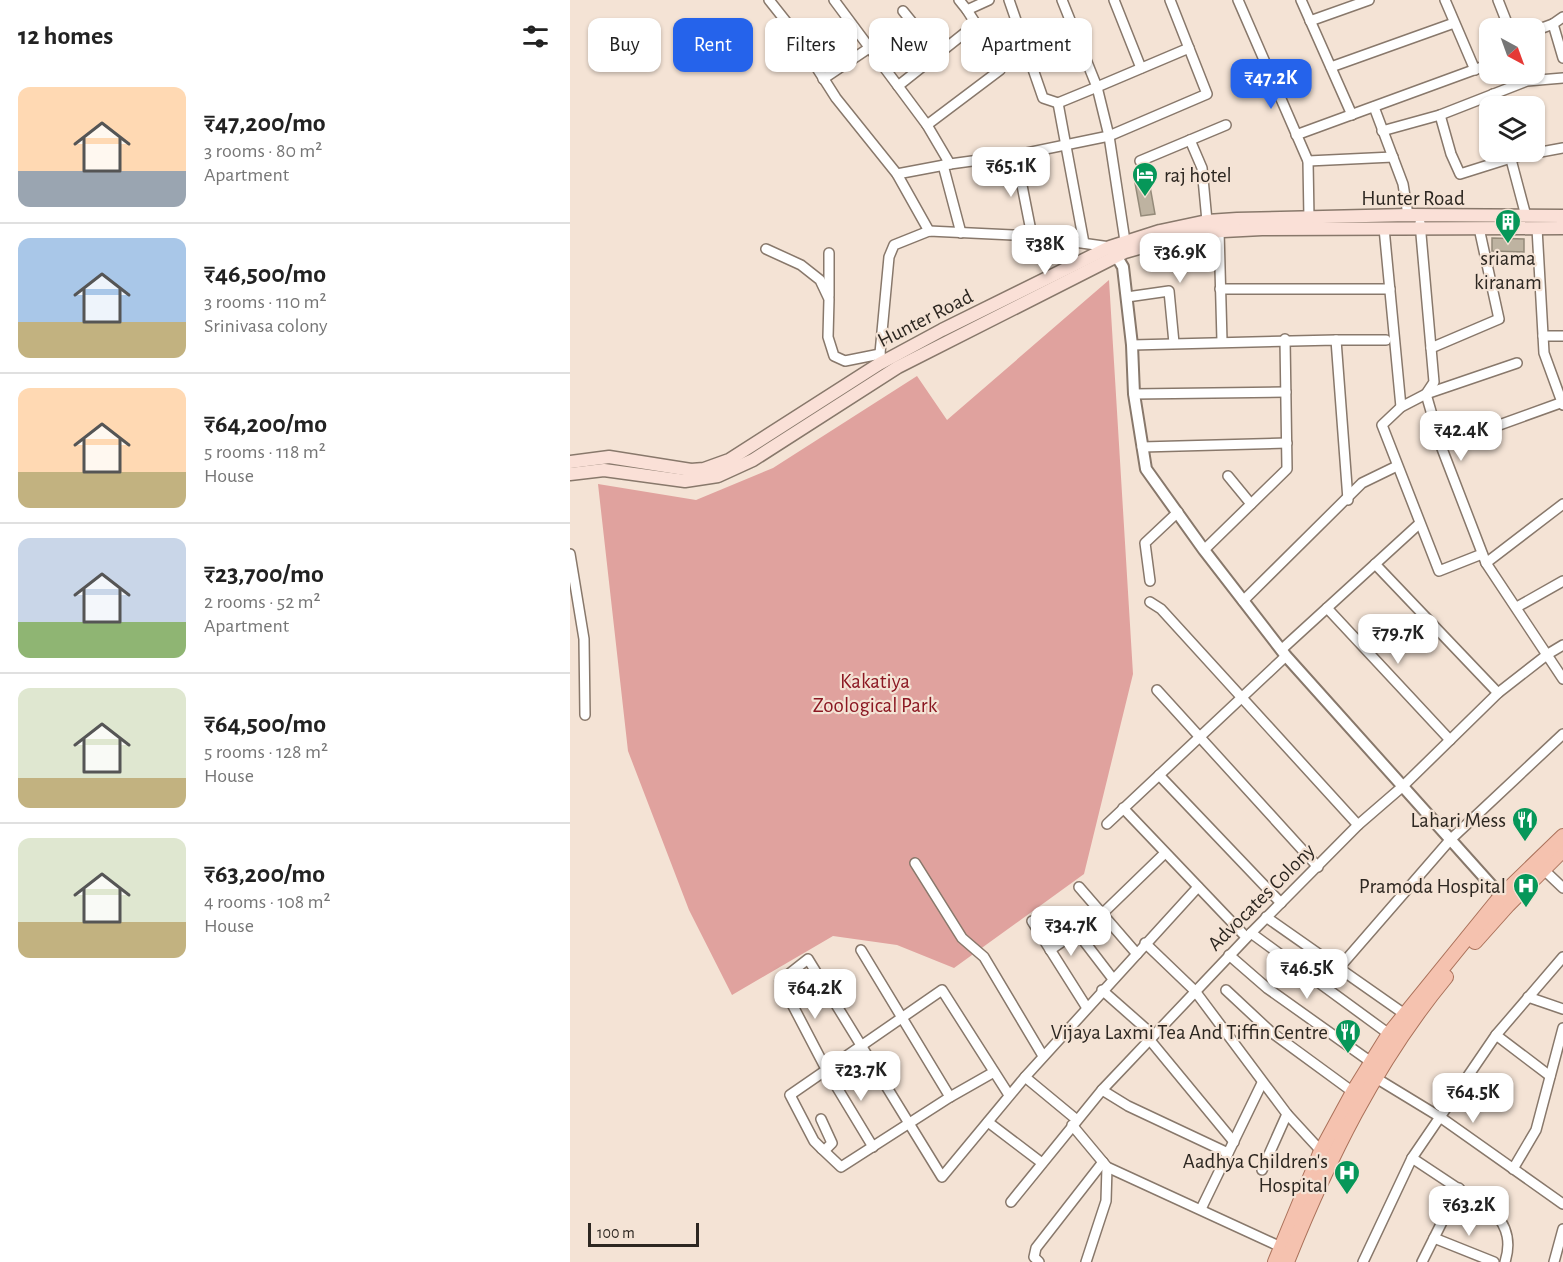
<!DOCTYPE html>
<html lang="en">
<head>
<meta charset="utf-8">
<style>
	:root { --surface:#fff; --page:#f6f6f6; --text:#222; --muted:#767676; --line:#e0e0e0; --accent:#2563eb }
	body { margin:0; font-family:"Alegreya Sans",sans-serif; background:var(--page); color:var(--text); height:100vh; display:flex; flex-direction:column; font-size:22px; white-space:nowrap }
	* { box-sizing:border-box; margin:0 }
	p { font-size:20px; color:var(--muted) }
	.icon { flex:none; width:33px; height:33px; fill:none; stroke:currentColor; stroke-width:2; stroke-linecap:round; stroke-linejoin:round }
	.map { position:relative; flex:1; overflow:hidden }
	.side { display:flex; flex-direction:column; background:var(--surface); width:570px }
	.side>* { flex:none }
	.banner { position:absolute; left:18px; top:18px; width:570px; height:54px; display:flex; gap:12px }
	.needle { width:39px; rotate:139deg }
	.fabs { position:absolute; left:909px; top:18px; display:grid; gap:12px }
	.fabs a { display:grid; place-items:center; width:66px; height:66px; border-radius:12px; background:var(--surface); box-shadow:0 2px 4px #0004; font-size:30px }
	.scale { position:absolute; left:18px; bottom:15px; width:111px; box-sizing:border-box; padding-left:6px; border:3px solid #2d2721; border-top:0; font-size:16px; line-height:21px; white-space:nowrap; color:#2d2721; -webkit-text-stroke:4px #f4e3d5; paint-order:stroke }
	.price { position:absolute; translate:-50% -51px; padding:0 14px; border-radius:12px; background:#fff; color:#222; font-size:20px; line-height:39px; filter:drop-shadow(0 2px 3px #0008) }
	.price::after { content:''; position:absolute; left:50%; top:36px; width:18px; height:14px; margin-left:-9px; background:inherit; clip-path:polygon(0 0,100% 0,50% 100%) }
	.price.on { background:var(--accent); color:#fff }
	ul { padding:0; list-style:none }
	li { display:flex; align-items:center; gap:18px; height:150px; padding:0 18px }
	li+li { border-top:2px solid var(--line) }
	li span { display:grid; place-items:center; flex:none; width:168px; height:120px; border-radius:12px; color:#555 }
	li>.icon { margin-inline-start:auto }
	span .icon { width:72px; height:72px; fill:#fffc; stroke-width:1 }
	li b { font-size:26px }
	h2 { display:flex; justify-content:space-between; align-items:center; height:72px; padding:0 18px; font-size:26px }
	.pill { padding:0 21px; border-radius:12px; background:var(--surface); box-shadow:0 2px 4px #0004; font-size:21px; line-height:54px }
	.pill.on { background:var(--accent); color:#fff }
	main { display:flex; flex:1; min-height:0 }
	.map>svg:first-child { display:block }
	.green { fill:#e0a29e }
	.building { fill:#beb3a1; stroke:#948a79; stroke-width:1.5 }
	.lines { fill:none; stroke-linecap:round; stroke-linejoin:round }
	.minor-casing { stroke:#88786b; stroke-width:12 }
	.tertiary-casing { stroke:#88786b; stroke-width:14 }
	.secondary-casing { stroke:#88786b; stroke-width:15 }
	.primary-casing { stroke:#aa715a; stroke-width:16 }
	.minor { stroke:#fff; stroke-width:9 }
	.tertiary { stroke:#fff; stroke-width:10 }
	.secondary { stroke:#fae0d7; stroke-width:12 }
	.primary { stroke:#f5c2af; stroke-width:14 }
	.labels { text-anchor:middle; stroke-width:4.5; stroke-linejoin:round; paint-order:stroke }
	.poi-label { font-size:21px; fill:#2d2721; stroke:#f4e3d5; text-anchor:end }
	.street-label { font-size:21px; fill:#2d2721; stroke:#f4e3d5 }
	.park-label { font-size:21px; fill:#8b1822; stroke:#f4e3d5 }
</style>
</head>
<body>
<main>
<section class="side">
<h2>12 homes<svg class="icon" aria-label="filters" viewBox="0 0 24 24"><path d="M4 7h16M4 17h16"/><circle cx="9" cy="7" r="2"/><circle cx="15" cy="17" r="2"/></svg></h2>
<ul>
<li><span style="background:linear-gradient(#ffd9b3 70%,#9aa5b1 0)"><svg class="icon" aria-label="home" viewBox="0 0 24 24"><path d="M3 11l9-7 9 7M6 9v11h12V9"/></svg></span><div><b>₹47,200/mo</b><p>3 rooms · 80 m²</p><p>Apartment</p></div></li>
<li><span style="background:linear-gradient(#a9c7e8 70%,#c2b280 0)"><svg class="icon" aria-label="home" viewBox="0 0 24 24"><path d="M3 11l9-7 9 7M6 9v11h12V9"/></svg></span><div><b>₹46,500/mo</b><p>3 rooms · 110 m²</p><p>Srinivasa colony</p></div></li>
<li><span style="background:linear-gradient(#ffd9b3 70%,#c2b280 0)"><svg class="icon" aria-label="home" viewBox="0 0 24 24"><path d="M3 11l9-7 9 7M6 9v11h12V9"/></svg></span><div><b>₹64,200/mo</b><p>5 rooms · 118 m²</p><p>House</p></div></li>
<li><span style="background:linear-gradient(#c9d6e8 70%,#8fb573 0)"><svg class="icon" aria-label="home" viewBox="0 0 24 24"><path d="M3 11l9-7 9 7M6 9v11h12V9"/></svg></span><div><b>₹23,700/mo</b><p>2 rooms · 52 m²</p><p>Apartment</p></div></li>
<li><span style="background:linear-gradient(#dfe7d0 75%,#c2b280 0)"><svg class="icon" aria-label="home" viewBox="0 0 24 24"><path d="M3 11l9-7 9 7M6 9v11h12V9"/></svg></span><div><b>₹64,500/mo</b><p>5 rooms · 128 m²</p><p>House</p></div></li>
<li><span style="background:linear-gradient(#dfe7d0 70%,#c2b280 0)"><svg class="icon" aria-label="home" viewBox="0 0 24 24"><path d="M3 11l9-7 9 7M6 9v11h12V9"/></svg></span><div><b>₹63,200/mo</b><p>4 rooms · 108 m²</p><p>House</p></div></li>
</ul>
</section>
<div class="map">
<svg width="993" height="1262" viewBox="0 0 993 1262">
	<rect width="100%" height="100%" fill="#f4e3d5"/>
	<path class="green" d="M539,280L563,674L514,874L384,968L327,945L263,936L162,995L119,910L58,751L28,484L126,500L203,468L347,376L377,420Z"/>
	<g class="building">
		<path d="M579,181L585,214L571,216L565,183Z"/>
		<path d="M922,238L954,239V252L922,251Z"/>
	</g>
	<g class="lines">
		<defs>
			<g id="minor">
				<path d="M199,0L222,29L266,98L327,174L359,231"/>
				<path d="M264,0L357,125L380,164"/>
				<path d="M389,0L397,10L419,0"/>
				<path d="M439,0L473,98L488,103"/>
				<path d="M492,0L527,87L619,48"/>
				<path d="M544,0L571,68"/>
				<path d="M668,0L738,161L739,219"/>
				<path d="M731,0L782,115"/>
				<path d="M875,0L905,70"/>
				<path d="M928,0L939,28"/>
				<path d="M333,11L368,54"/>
				<path d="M993,17L983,24L993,58"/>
				<path d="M740,21L799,0"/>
				<path d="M964,31L983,24"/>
				<path d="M761,67L884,23"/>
				<path d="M253,79L299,48"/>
				<path d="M328,86L406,24L397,10"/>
				<path d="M923,94L927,106"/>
				<path d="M804,107L833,184L838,215"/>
				<path d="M870,115L881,154L890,174L944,157L993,148"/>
				<path d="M357,125L430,70"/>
				<path d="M812,131L870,115L957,81L993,78"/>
				<path d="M726,135L920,64"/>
				<path d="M620,140L632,168L637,221"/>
				<path d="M939,152L956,216"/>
				<path d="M446,155L462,236"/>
				<path d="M570,161L656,125"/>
				<path d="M738,161L823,157"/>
				<path d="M373,165L391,233"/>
				<path d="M327,174L380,164L446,155L539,136L637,94L600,0"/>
				<path d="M850,223L864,382L856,394L871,446L916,563L993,679"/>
				<path d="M814,228L831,407"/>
				<path d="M967,228L974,353L993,405"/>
				<path d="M649,231L652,341"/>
				<path d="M514,243L488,103L527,87L539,136L555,241"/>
				<path d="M196,249L231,265L250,280L259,299L258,337L264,356L275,361L310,354"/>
				<path d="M259,253V296"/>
				<path d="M650,289H820"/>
				<path d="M557,297L599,291L604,343"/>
				<path d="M973,336H993"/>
				<path d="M766,340H816"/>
				<path d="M562,345L766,340L778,500"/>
				<path d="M861,348L929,319L909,228"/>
				<path d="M309,364L319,257L324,245L359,231L462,236L540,247"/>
				<path d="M564,394L716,392"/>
				<path d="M871,446L993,402"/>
				<path d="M572,447L717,443"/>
				<path d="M658,476L681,504"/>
				<path d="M634,550L717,469L715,339"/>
				<path d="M0,554L14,639L15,715"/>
				<path d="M912,554L869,571L812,425L831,407L856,394L947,363"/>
				<path d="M916,563L993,504"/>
				<path d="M805,564L928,693"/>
				<path d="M580,581L575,543L608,512"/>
				<path d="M673,601L792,483L827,466"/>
				<path d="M580,602L591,609L788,825"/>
				<path d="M947,607L993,581"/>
				<path d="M757,608L880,740"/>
				<path d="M711,650L849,524"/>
				<path d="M587,690L748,867"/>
				<path d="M589,775L711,903"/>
				<path d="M553,808L676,937"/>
				<path d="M537,824L716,656"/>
				<path d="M345,863L392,938L414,957L473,1056"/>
				<path d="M973,869L993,888"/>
				<path d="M509,887L567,954"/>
				<path d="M696,917L833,1013"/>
				<path d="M462,921L517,1008"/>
				<path d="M507,932L543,979"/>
				<path d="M681,933L819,1034"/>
				<path d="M575,943L625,991L717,1114L751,1151"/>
				<path d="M291,950L380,1097"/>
				<path d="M480,950L531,915L595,853"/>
				<path d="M659,955L697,988L801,1062"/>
				<path d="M768,969L880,840L993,734"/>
				<path d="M532,990L583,1035"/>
				<path d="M656,990L701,1032L783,1092"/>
				<path d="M958,997L993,1009"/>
				<path d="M926,1035L980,1076"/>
				<path d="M579,1039L664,1142"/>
				<path d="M801,1075L870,1117L993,1204"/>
				<path d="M455,1077L507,1120"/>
				<path d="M532,1090L558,1106L658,1153"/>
				<path d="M251,1119L262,1143L256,1149H252L244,1141L220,1095L372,990L439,1095"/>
				<path d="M418,1122L472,1163"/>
				<path d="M502,1125L537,1167L711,1247"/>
				<path d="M303,1147L257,1071L210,981L238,959L372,1177L455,1077L628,887"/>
				<path d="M252,1149L271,1167L380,1097L424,1072"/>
				<path d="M842,1158L925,1213C938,1228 941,1243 935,1262"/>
				<path d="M943,1169L966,1130L993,1028"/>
				<path d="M692,1170L717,1114"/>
				<path d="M441,1202L532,1090L681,933L788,825L832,787L928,693L978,654L993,645"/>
				<path d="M631,1209L692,1083"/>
				<path d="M864,1238L924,1262"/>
				<path d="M469,1262L464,1257L466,1248L533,1162"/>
				<path d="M516,1262L536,1201L537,1167"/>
				<path d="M793,1262L842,1158L926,1035L993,957"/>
				<path d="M852,1262L889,1188"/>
				<path d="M984,1262L993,1229"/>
			</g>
			<path id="tertiary" d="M542,249L553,267L562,345L564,394L576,469L634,550L716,656L931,896"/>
			<g id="secondary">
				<path d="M0,462L39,457L121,470L134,469L159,460L309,364L372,330L540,247L590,231L637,221L667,219L838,215L993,216"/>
				<path d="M0,474L34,470L115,481L148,476L183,460L328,367L555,252L604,238L634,232L692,229L993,228"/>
			</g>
			<g id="primary">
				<path d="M905,942L938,905L993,850"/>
				<path d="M705,1262L751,1151L783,1092L819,1034L931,896L993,836"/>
				<path d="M717,1262C758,1160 805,1063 876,977"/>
			</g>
		</defs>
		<use href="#minor" class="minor-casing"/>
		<use href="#tertiary" class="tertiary-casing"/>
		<use href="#secondary" class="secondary-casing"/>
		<use href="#primary" class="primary-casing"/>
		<use href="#minor" class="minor"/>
		<use href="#tertiary" class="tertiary"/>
		<use href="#secondary" class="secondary"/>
		<use href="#primary" class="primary"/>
	</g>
	<defs>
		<symbol id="hotel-pin" viewBox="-11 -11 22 30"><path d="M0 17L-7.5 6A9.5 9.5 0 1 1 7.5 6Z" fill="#069759" stroke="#f4e3d5"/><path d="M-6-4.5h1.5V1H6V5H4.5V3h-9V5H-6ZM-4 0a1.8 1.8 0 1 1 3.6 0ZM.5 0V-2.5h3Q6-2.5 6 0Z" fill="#fff"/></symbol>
		<symbol id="building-pin" viewBox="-11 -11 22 30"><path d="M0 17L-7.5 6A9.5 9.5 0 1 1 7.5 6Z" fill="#069759" stroke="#f4e3d5"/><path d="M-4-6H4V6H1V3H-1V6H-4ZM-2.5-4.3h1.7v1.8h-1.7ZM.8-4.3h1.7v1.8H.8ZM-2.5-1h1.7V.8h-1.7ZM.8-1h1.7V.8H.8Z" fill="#fff"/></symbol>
		<symbol id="restaurant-pin" viewBox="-11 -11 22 30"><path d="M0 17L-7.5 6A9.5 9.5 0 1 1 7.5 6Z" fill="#069759" stroke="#f4e3d5"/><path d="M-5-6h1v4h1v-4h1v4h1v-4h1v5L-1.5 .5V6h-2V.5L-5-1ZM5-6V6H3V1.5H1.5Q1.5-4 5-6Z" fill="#fff"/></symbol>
		<symbol id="hospital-pin" viewBox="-11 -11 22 30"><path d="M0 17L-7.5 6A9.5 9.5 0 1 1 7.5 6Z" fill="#069759" stroke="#f4e3d5"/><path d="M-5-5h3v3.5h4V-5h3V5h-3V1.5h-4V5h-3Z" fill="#fff"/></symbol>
	</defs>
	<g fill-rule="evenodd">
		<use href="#hotel-pin" x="560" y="160" width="30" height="40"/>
		<use href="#building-pin" x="923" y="207" width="30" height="40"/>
		<use href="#restaurant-pin" x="940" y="805" width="30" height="40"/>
		<use href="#hospital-pin" x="941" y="871" width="30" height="40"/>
		<use href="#restaurant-pin" x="763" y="1017" width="30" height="40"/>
		<use href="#hospital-pin" x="762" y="1158" width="30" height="40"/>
	</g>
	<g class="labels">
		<g class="poi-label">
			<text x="594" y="182" text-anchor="start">raj hotel</text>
			<text x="938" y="265" text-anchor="middle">sriama<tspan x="938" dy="24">kiranam</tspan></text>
			<text x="936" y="827">Lahari Mess</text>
			<text x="936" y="893">Pramoda Hospital</text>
			<text x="758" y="1039">Vijaya Laxmi Tea And Tiffin Centre</text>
			<text x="758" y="1168">Aadhya Children's<tspan x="758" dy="24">Hospital</tspan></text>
		</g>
		<g class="street-label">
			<text x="843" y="205">Hunter Road</text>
			<text transform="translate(355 318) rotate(-27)" y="7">Hunter Road</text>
			<text transform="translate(691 897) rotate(-45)" y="7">Advocates Colony</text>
		</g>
		<g class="park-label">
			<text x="305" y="688">Kakatiya<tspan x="305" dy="24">Zoological Park</tspan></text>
		</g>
	</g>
</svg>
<div class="fabs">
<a><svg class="needle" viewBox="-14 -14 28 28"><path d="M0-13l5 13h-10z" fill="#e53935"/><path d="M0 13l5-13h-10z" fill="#767676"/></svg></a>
<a><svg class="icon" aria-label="layers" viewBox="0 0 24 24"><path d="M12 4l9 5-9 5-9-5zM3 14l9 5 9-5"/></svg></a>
</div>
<div class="scale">100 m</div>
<b class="price on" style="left:701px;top:110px">₹47.2K</b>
<b class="price" style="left:441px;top:198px">₹65.1K</b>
<b class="price" style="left:475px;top:276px">₹38K</b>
<b class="price" style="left:610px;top:284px">₹36.9K</b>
<b class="price" style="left:891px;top:462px">₹42.4K</b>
<b class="price" style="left:828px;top:665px">₹79.7K</b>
<b class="price" style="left:501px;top:957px">₹34.7K</b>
<b class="price" style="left:737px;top:1000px">₹46.5K</b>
<b class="price" style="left:245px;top:1020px">₹64.2K</b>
<b class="price" style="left:291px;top:1102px">₹23.7K</b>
<b class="price" style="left:903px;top:1124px">₹64.5K</b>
<b class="price" style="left:899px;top:1237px">₹63.2K</b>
<div class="banner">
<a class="pill">Buy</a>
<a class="pill on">Rent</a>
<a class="pill">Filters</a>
<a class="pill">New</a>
<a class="pill">Apartment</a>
</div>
</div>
</main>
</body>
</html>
